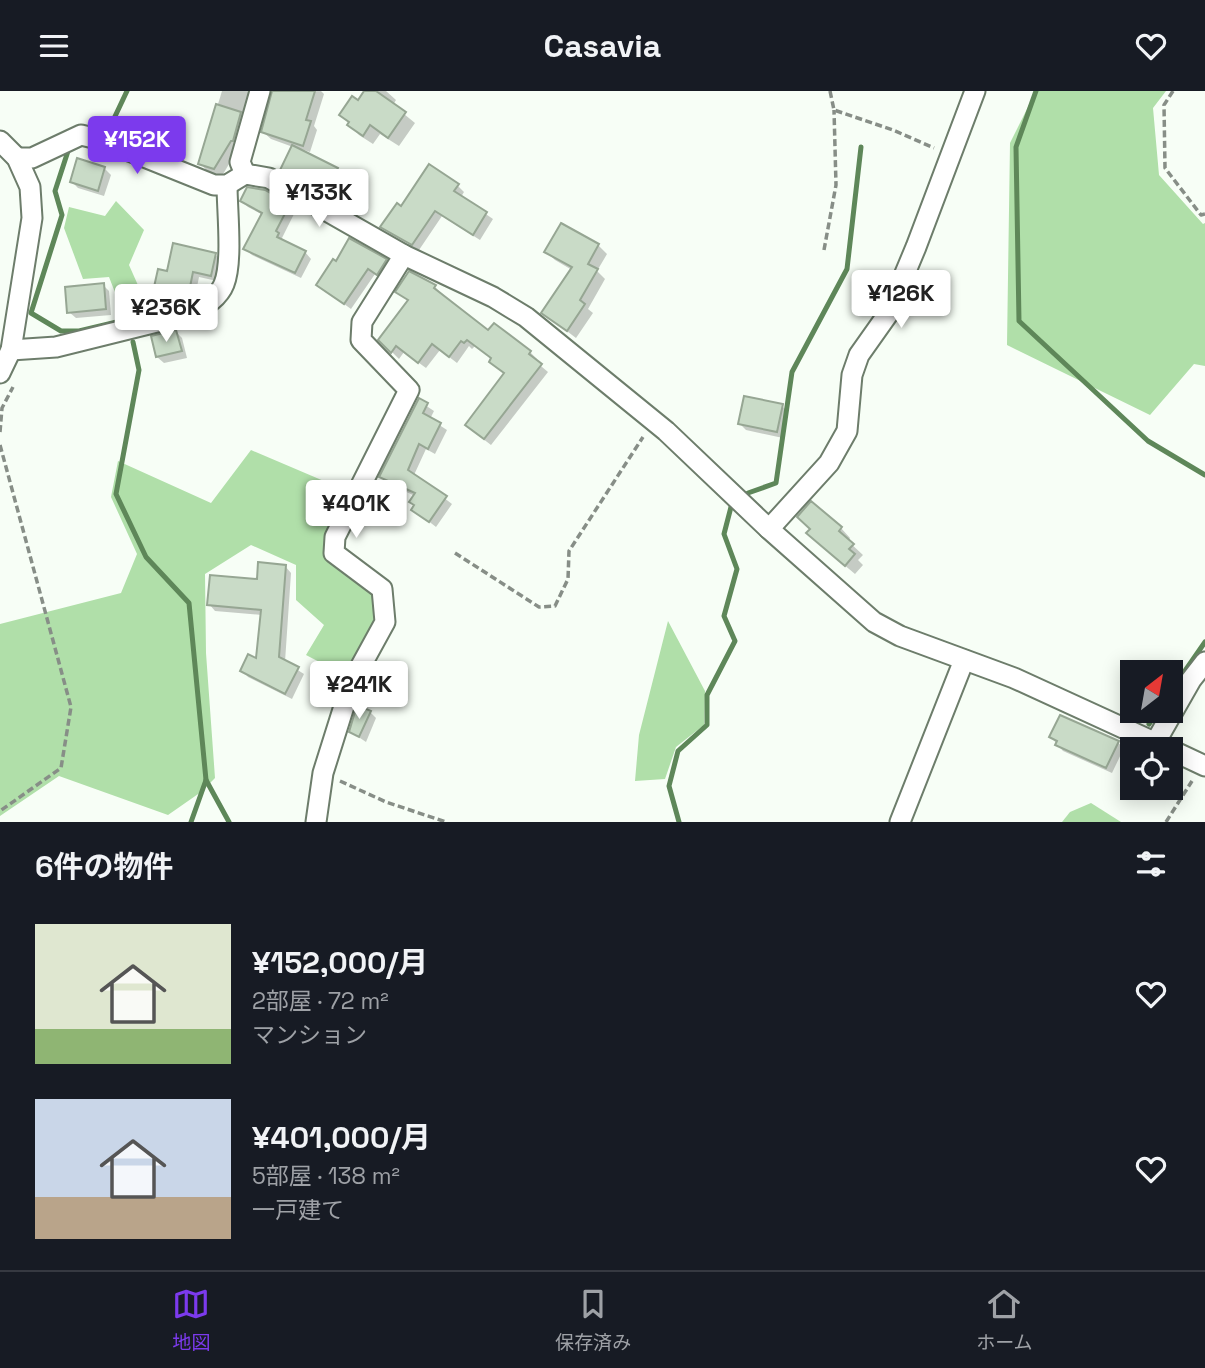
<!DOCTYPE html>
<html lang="ja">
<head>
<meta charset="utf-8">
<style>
	:root { --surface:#171b24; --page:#242831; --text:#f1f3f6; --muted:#9ea1a6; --line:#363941; --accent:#7c3aed }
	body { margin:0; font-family:"Space Grotesk","Noto Sans JP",sans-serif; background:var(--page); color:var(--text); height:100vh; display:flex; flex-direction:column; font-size:26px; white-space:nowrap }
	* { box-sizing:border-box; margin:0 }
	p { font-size:23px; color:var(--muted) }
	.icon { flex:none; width:38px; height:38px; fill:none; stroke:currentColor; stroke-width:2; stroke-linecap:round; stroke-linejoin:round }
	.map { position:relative; height:731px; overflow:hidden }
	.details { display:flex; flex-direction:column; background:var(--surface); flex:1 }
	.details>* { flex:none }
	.needle { width:46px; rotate:31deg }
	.controls { position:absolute; left:1120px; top:569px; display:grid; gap:14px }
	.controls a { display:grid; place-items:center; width:63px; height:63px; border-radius:0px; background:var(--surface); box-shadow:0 4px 18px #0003; font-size:35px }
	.price { position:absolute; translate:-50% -60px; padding:0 16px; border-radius:7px; background:#fff; color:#222; font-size:23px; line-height:46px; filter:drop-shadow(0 2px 4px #0008) }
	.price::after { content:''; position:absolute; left:50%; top:42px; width:21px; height:16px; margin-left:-10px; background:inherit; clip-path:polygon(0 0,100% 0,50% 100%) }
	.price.current { background:var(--accent); color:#fff }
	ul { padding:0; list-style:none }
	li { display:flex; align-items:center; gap:21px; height:175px; padding:0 35px }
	li span { display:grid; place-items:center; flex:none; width:196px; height:140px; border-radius:0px; color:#555 }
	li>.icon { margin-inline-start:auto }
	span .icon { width:84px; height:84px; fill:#fffc; stroke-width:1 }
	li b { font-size:30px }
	h2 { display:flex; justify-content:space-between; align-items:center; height:84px; padding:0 35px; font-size:30px }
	header { display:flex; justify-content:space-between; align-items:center; height:91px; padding:0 35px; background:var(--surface); font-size:32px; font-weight:700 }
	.menu { display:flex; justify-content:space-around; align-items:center; height:98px; border-top:2px solid var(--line); background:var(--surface); font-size:19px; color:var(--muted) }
	.menu a { display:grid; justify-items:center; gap:4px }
	.menu .current { color:var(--accent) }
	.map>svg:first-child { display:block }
	.green { fill:#b0dfa9 }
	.shadow { fill:#0003 }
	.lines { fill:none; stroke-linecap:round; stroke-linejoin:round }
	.stream { stroke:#5e8759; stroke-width:5 }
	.building { fill:#c9dbc7; stroke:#96a693; stroke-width:2 }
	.minor-casing { stroke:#6d7d6b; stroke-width:23 }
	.path { stroke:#878e87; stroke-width:3.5; stroke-dasharray:7 3.5; stroke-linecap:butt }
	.minor { stroke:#fff; stroke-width:19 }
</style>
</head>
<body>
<header><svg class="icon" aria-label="menu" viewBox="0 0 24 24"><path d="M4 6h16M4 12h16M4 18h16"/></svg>Casavia<svg class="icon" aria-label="heart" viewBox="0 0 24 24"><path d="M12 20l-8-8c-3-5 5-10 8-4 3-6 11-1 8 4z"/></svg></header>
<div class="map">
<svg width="1205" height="731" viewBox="0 0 1205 731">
	<rect width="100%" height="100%" fill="#f7fef6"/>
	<g class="green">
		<path d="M1036,0H1166L1153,17L1159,84L1203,133L1205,132V275L1194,273L1150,324L1007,254L1010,52Z"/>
		<path d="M116,110L144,139L129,174L149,219L125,227L109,186L83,188L64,137L69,116L105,125Z"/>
		<path d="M251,359L352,402L325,458L376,502L377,530L348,586L306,564L324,534L296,509V474L251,454L205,483L206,562L215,687L201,701L168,724L59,685L0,725V533L121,502L137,463L111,406L118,370L211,412Z"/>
		<path d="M668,530L705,600L704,634L676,656L665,688L635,690L639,644Z"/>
		<path d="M1091,712L1121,731H1062L1070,721Z"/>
	</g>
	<g class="shadow">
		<path d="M222,0H258L239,56L222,85L207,80L200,72Z"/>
		<path d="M273,0H321L324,3L314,35L317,39L310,61L301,58V60L337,79L343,85L331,109L288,85L282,79L293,56L271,48L263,41Z"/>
		<path d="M366,0H386L396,9L393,14L415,32L399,55L380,43L373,53L359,44L341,24L359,11Z"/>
		<path d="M430,76L458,95L464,101L461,106L493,128L480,149L442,125L419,159L389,142L383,136L402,117Z"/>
		<path d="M104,77L111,84L104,105L78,97L72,91Z"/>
		<path d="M242,110L289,115L295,121L282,147L284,151L305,161L311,168L301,187L252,164L245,158L263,124L248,116Z"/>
		<path d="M598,154L607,163L597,180L605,188L588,218L593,222L576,247L543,222L572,179L555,169L547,161Z"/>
		<path d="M215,163L221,170L217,190L199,186L193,216L160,211L154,204L168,182Z"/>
		<path d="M386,170L392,176L384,189L375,183L351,218L318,194Z"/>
		<path d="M409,182L435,196L442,203L440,205L489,241L530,261L537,268L535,270L548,281L491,354L474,341L506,283L493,268L475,255L472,258L469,255L457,272L440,259L426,277L404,261L399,268L380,249L409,211L398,201Z"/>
		<path d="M103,194L109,200L111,224L76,227L69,221Z"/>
		<path d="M176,241L182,247L187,267L164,272L157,266Z"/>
		<path d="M419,310L434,320L430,328L447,339L435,363L426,358L414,384L452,413L436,436L413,418L415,415V405L387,392L381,386Z"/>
		<path d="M782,315L788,321L783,347L746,339L740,333Z"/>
		<path d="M841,437L850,447L848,450L863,464L858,469L863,474L855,483L818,452Z"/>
		<path d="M285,475L291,482L285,571L304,583L292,608L248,586L242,579L258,570L262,524L215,520L209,513Z"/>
		<path d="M370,621L376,627L366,651L351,641Z"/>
		<path d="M1051,646L1117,651L1124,657L1112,682L1063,660Z"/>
	</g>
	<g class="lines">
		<g class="stream">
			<path d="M1036,0L1016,56L1019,230L1148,350L1205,384"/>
			<path d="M110,36L127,0"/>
			<path d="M69,57L55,100L62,124L31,222L61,240H79L121,230"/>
			<path d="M133,251L139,279L116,403L146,466L189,512L206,689L191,731"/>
			<path d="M748,402L776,392L792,281L847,178L861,56"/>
			<path d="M1171,600L1205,551"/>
			<path d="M1149,633L1158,620"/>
			<path d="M206,689L229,731"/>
			<path d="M679,731L669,695L678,660L707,634V604L735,550L724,525L737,478L724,443L731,416"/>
		</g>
	</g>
	<g class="building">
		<path d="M272,0H315L306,29L311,30L303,55L261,41Z"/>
		<path d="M364,0H376L406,21L388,47L370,34L363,45L347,34L349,31L339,24L352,5L358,9Z"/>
		<path d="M216,13L241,21L233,50H231L214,78L198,73Z"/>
		<path d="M292,54L338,77L324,104L280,79Z"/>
		<path d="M77,67L105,76L98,100L70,91Z"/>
		<path d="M429,73L459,93L454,100L487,121L473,144L435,120L412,154L380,136L397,112L401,115Z"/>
		<path d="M247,96L265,99L290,113L276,140L279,142L277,146L306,160L295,182L243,158L262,122L240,110Z"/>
		<path d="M561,132L599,153L588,173L598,178L580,209L585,213L567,240L541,222L572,176L544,161Z"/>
		<path d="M349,147L387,168L377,184L368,178L344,213L316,194L333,168L336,170Z"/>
		<path d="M173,152L216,162L211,185L193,181L187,211L183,212L152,205L158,178L167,180Z"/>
		<path d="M409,180L436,194L434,197L488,239L494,232L531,260L529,263L542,273L484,348L465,334L504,282L489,271L491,267L467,249L464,252L461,250L449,266L432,253L418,272L396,255L391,262L378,249L408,209L395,201Z"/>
		<path d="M104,192L106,218L67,222L65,196Z"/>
		<path d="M176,239L182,260L156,266L151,245Z"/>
		<path d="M744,305L783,313L777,341L738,333Z"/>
		<path d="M419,307L428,312L423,322L441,332L428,358L419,353L408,379L447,405L429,431L411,419L414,414L409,411L415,402L379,386Z"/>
		<path d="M811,410L842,436L839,440L854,453L849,458L855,463L845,475L806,442L810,438L797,426Z"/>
		<path d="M258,471L286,474L279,566L299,576L285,603L240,580L248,563L256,567L261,519L207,514L210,484L257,488Z"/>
		<path d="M357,614L371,620L359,646L349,641Z"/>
		<path d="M1060,624L1119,650L1106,677L1055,654L1057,650L1049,646Z"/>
	</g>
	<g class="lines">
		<defs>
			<g id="minor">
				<path d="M0,50L17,67L30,96L32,127L11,259L0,282"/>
				<path d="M17,67H32L81,44L102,49L214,94H227L245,83L269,87L404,164L493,206L526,226L666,340L769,438L874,531L900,545L1014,587L1169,658"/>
				<path d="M245,83L240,71L260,0"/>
				<path d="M11,259L56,256L193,222C205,215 219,206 224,193C233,171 227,119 227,94"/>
				<path d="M769,438L829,372L847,340L852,284L859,264L888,223L916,156L975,0"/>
				<path d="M1155,652L1191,589L1205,571"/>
				<path d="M1171,659L1205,675"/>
				<path d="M316,731L323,682L351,593L385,531L382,498L334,462L335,446L409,299L361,249L362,231L404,164"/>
				<path d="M900,731L964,569"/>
			</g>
		</defs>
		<use href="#minor" class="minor-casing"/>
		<g class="path">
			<path d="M830,0L834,19L893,39L934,57"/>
			<path d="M1173,0L1164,14L1165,77L1201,124L1205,123"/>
			<path d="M824,159L836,94L834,19"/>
			<path d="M0,341L2,317L13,296"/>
			<path d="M0,354L71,616L61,677L0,720"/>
			<path d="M455,462L539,516L555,515L568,488L569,460L643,346"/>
			<path d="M340,690L386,711L446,731"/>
			<path d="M1166,731L1192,690"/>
		</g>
		<use href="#minor" class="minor"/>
	</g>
</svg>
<div class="controls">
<a><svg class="needle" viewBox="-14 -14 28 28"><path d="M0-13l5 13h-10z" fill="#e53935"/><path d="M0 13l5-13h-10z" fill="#9ea1a6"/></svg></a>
<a><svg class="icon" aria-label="locate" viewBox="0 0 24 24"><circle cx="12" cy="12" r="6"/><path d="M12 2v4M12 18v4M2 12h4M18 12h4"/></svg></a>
</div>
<b class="price current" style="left:137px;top:85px">¥152K</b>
<b class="price" style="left:319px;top:138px">¥133K</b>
<b class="price" style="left:901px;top:239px">¥126K</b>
<b class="price" style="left:166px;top:253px">¥236K</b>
<b class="price" style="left:356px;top:449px">¥401K</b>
<b class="price" style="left:359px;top:630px">¥241K</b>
</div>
<section class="details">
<h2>6件の物件<svg class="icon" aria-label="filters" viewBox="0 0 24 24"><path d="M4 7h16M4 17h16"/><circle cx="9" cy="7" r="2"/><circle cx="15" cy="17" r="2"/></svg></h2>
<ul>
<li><span style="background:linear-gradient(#dfe7d0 75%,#8fb573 0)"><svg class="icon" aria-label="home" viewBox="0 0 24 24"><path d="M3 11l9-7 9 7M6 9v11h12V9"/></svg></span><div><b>¥152,000/月</b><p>2部屋 · 72 m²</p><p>マンション</p></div><svg class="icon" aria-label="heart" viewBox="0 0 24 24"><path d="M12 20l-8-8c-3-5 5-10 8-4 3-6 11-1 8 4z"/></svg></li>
<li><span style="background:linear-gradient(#c9d6e8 70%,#b9a48a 0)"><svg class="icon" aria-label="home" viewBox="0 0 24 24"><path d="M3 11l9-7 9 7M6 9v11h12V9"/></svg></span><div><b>¥401,000/月</b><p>5部屋 · 138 m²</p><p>一戸建て</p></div><svg class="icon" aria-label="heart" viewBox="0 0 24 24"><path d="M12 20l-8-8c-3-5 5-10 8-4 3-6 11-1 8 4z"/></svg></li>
</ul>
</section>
<nav class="menu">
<a class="current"><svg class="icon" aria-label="map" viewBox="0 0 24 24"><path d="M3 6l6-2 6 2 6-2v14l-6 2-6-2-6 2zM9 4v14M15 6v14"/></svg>地図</a>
<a><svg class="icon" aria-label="saved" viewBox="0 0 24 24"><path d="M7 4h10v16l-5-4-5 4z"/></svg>保存済み</a>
<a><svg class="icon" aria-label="home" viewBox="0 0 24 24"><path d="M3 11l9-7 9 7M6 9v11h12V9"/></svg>ホーム</a>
</nav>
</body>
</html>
